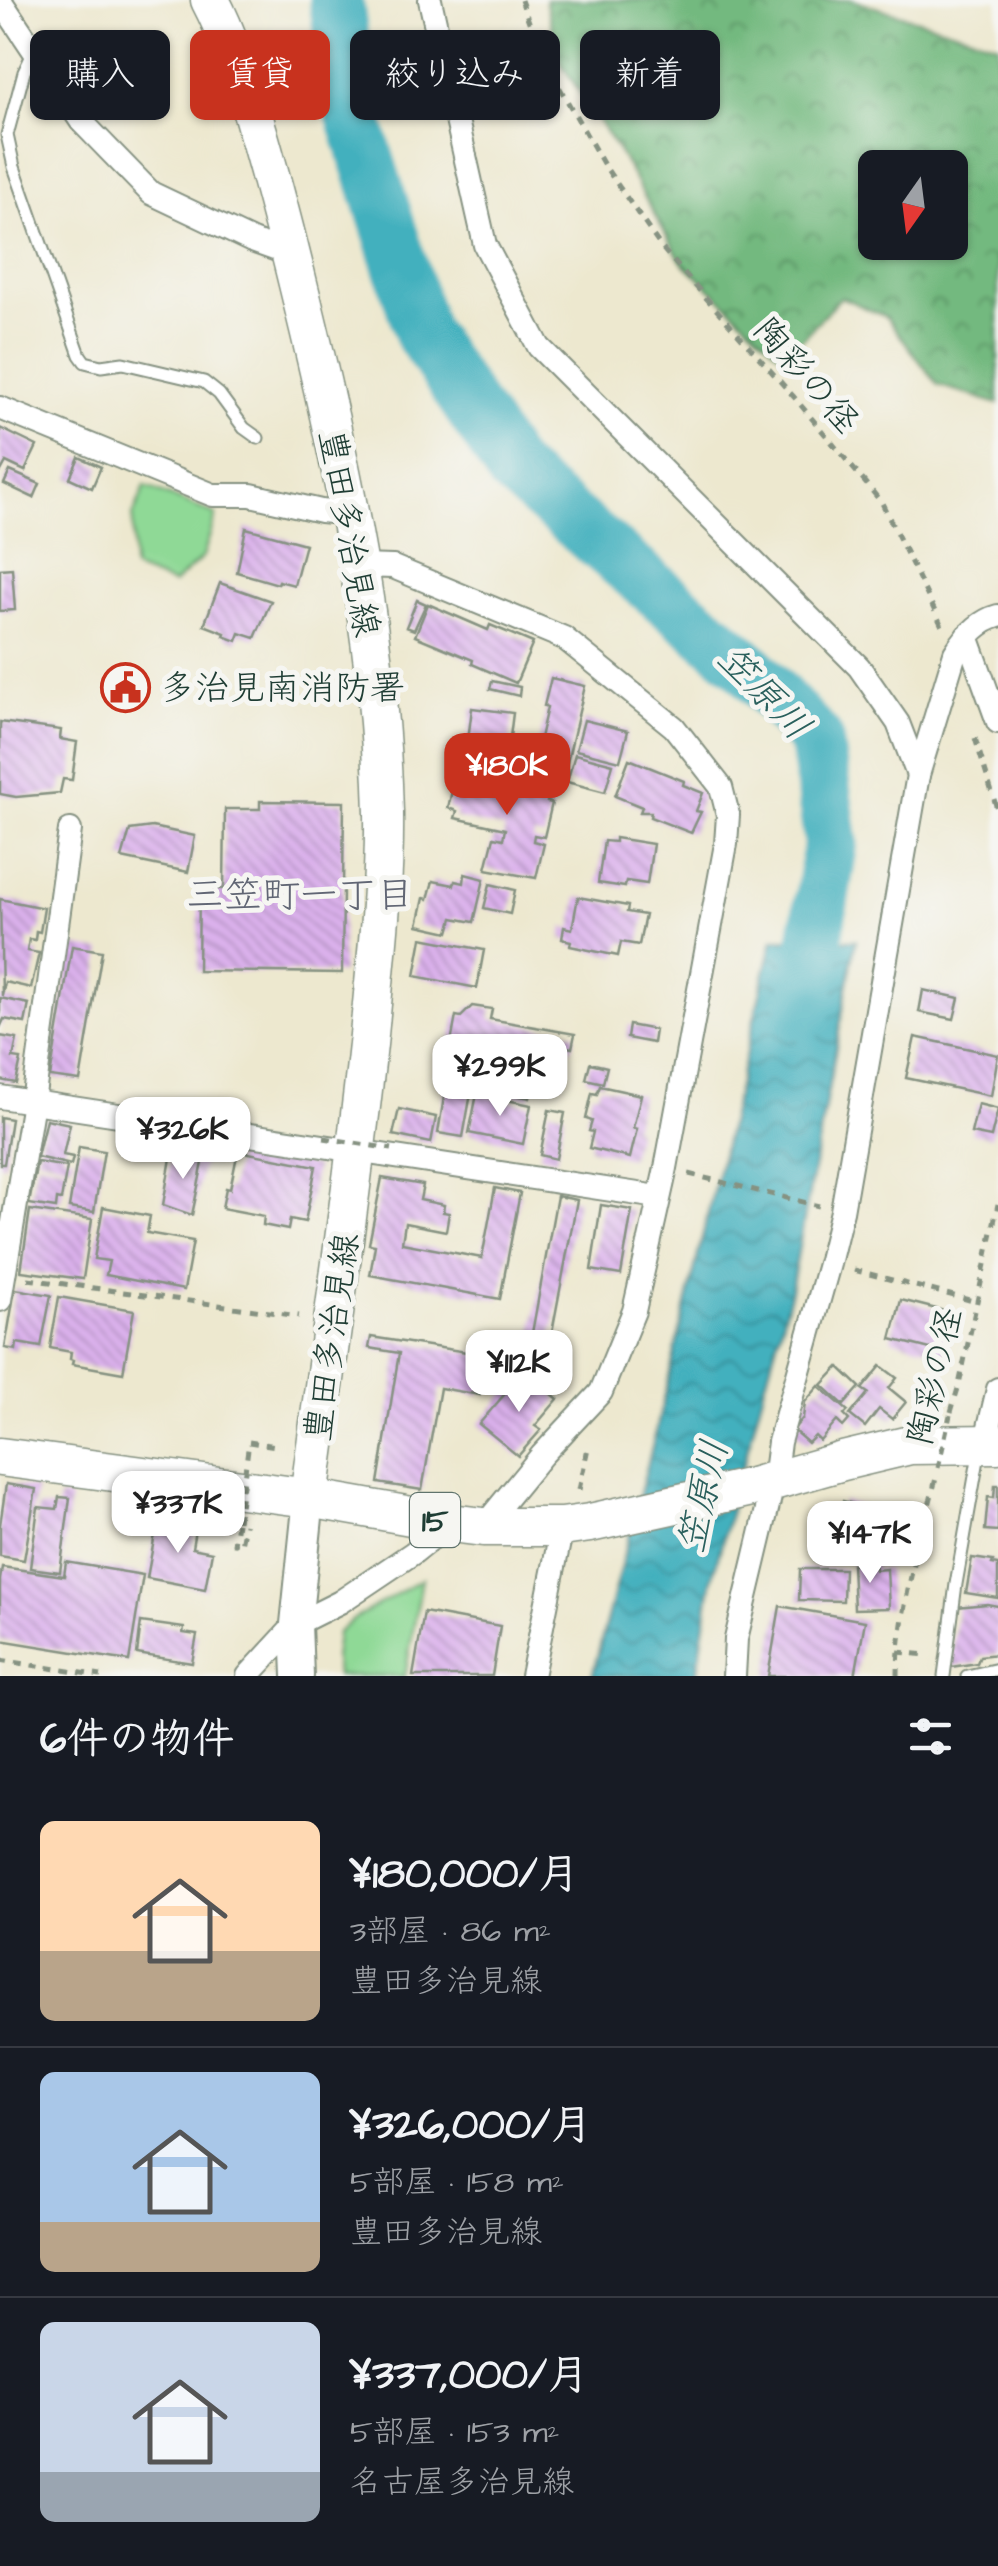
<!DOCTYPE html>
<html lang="ja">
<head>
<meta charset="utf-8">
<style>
	:root { --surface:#171b24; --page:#242831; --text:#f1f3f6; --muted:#9ea1a6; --line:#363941; --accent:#c8321e }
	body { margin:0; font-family:"Architects Daughter","Klee One",sans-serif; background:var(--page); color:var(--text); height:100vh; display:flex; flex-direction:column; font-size:38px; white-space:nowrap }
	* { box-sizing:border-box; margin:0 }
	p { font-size:32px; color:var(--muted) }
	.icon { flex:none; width:55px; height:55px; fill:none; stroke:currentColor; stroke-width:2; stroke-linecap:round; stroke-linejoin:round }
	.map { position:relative; height:1676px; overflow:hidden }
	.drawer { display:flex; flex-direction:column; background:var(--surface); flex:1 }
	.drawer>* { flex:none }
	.banner { position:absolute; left:30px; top:30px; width:940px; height:90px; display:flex; gap:20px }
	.needle { width:65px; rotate:194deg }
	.controls { position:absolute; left:858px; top:150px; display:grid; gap:20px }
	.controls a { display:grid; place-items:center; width:110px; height:110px; border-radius:15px; background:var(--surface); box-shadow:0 2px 8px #0004; font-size:50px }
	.price { position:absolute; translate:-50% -85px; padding:0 22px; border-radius:20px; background:#fff; color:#222; font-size:32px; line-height:65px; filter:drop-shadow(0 2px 5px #0008) }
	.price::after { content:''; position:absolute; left:50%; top:60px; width:30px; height:22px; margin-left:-15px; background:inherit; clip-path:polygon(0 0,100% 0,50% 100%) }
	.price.on { background:var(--accent); color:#fff }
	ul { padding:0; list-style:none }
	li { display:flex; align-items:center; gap:30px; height:250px; padding:0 40px }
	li+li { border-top:2px solid var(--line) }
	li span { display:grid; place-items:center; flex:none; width:280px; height:200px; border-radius:15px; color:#555 }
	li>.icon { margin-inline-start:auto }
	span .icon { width:120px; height:120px; fill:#fffc; stroke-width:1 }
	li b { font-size:42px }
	h2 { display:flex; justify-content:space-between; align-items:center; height:120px; padding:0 40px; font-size:42px }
	.tag { padding:0 35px; border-radius:15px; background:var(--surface); box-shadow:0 2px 8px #0004; font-size:35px; line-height:90px }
	.tag.on { background:var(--accent); color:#fff }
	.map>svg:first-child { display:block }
	.green { fill:#8fd996; stroke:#578b65; stroke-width:2.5 }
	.forest { fill:url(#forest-crowns); stroke:#497b5a; stroke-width:2.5; fill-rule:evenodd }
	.water { fill:url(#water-waves); stroke:#307679; stroke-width:2.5 }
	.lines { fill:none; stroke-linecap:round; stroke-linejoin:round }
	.river { stroke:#42b0be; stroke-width:55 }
	.building { fill:url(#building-back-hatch) }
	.service-casing { stroke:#869282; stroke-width:15 }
	.minor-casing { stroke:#869282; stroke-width:26 }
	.tertiary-casing { stroke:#869282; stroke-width:34 }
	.primary-casing { stroke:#869282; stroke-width:41 }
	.path { stroke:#869282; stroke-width:5; stroke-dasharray:8 8; stroke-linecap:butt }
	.service { stroke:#fff; stroke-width:11 }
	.minor { stroke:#fff; stroke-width:22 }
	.tertiary { stroke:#fff; stroke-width:30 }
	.primary { stroke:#fff; stroke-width:38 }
	.path-bridge { stroke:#869282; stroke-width:5; stroke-dasharray:8 8; stroke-linecap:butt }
	.labels { text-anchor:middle; stroke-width:10; stroke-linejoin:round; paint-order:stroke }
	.shield { fill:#f6f6f2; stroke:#60746d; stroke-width:2.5 }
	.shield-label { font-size:32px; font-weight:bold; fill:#1f3d34 }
	.street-label { font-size:35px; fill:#1f3d34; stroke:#f6f6f2 }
	.poi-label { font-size:35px; fill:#1f3d34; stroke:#f6f6f2; text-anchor:start }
	.water-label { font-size:38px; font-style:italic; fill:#2a605d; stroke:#f6f6f2 }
	.neighbourhood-label { font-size:38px; fill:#616674; stroke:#f6f6f2 }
</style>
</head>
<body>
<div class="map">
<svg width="998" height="1676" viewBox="0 0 998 1676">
	<defs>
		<pattern id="forest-crowns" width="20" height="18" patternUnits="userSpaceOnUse" patternTransform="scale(2.5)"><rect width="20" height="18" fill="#73b97f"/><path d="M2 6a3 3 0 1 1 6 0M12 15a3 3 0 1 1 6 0" fill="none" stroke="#5e9869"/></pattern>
		<pattern id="water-waves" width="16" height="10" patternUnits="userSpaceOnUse" patternTransform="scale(2.5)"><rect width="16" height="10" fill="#42b0be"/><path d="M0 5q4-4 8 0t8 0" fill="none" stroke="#37909b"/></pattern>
		<pattern id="building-back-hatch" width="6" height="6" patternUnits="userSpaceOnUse" patternTransform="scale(2.5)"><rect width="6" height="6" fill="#dbb1ec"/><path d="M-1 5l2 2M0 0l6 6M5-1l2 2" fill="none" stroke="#b191c0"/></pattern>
	</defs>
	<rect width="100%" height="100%" fill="#f6f6f2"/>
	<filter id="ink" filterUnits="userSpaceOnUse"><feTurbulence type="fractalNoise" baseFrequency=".01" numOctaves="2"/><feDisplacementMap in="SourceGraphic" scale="20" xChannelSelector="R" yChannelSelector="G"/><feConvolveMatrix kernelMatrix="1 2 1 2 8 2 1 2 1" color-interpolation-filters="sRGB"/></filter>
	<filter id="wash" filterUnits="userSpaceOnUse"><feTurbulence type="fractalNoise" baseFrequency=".0048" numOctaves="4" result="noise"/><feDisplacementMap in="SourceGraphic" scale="40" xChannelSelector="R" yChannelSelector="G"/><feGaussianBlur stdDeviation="2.25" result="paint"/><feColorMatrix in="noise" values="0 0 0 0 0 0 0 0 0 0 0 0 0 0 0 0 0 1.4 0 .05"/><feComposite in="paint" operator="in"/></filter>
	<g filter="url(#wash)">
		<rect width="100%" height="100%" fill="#ede8cf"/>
		<g class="green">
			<path d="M145,486L216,515L203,557L173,584L133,569V516Z"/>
			<path d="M422,1579L405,1676H336L334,1658L337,1633L354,1619Z"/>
		</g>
		<path class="forest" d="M545,0H852L998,44V404L938,385L886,317L841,297L784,358L681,261L620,154L560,62ZM875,168H950V242H875Z"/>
		<path class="water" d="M773,939L856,940L791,1290L711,1583L697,1676H592L655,1436Z"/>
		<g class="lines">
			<path class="river" d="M336,0L352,111L422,334L513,471L748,667L816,739L831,842L803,1013"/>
		</g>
		<g id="blocks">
			<g class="building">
				<path d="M0,428L37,446L25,471L6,462L0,473Z"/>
				<path d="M79,457L101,467L92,488L70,478Z"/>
				<path d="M10,471L40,484L34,498L4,484Z"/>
				<path d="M246,528L305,544L294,585L279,581L278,584L237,572Z"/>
				<path d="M12,568L15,610L0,611V569Z"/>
				<path d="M220,583L271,601L255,638L240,633L237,641L224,636L225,633L204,625Z"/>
				<path d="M417,600L426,604L414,630L406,627Z"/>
				<path d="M428,604L488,630L490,625L533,643L516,683L472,664L473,660L415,636Z"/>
				<path d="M551,678L585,686L566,767L535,760L547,707L544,706Z"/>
				<path d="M492,681L520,687L519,696L490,689Z"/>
				<path d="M472,708L513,713L508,753L467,748Z"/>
				<path d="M584,720L628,731L620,761L576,750Z"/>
				<path d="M0,722L61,730L60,739L77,742L72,780L63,779L60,793L16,797L0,794Z"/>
				<path d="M575,754L613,764L605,792L567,782Z"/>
				<path d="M629,759L684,781L683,785L703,793L696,811L701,812L691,833L650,817L651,812H640L642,807L615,796Z"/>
				<path d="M497,772L550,787L547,802L552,803L544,837L534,835L533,841L544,844L536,878L486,869L494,837L503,839L505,829L455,818L457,811L448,808L454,782L469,785L472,773L495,779Z"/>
				<path d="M260,801L344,802L342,973L198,971L199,889H224L225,809H260Z"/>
				<path d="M152,827L195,836L188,872L122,858L130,830Z"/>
				<path d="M615,838L653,844L647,884L626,881L625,887L598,883L604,841L615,842Z"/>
				<path d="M465,874L484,879L474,922L453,918L449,932L418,925L424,898L428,899L433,881L454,885L455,881L464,883Z"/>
				<path d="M490,884L515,890L510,914L484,908Z"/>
				<path d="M578,897L628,906L627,912L645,915L639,945L621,942L618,956L570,946L571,941L562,939L564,927L572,929Z"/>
				<path d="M0,899L44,908L40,932L36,931L35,940L29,939L27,951L39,953L31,988L5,982L2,996Z"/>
				<path d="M422,938L484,950L477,988L415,976Z"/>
				<path d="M72,946L102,951L80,1081L50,1077Z"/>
				<path d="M923,990L959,998L954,1019L919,1012Z"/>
				<path d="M0,998L29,1004L25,1023L4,1019L0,1028Z"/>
				<path d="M472,1006L492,1009L490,1019L575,1034L572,1048L555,1045L552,1064L559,1065L557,1079L448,1059L456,1016L461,1017Z"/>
				<path d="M629,1025L655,1030L653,1043L627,1038Z"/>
				<path d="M0,1036L17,1039L13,1058L21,1059L16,1083L0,1080Z"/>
				<path d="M915,1037L998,1055L991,1096L906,1078Z"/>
				<path d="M590,1063L607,1067L603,1083L586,1079Z"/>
				<path d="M448,1073L474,1077L463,1137L438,1133Z"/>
				<path d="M498,1073L533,1080L530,1098L494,1091Z"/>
				<path d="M600,1086L641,1095L633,1128L637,1129L630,1158L589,1148L593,1132L589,1131L592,1121L586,1119L592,1093L597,1094Z"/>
				<path d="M477,1094L531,1105L523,1144L469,1133Z"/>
				<path d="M978,1104L998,1109L991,1137L971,1133Z"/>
				<path d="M399,1109L436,1117L431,1143L393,1135Z"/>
				<path d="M549,1110L565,1113L556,1159L540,1155Z"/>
				<path d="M0,1117L11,1119L4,1164H0Z"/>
				<path d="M46,1119L70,1124L63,1155L73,1157L71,1165L37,1157Z"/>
				<path d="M79,1147L104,1151L94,1212L69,1208Z"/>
				<path d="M238,1151L316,1166L305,1222L290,1219L288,1230L263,1225L264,1216L222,1208L226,1188L230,1189Z"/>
				<path d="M172,1152L204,1158L192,1215L163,1205Z"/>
				<path d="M37,1162L67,1167L61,1200L57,1199L56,1208L29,1204Z"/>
				<path d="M382,1178L423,1185L420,1200L444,1205L443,1212L449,1213L446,1231L405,1223L402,1243L482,1258L495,1188L520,1193L500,1299L370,1275L375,1245L369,1244Z"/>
				<path d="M557,1196L577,1200L547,1359L528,1355Z"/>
				<path d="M601,1205L632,1210L621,1275L591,1270Z"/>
				<path d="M103,1207L150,1216L147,1233L193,1241L184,1290L106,1275L109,1261L94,1259Z"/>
				<path d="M30,1210L92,1219L83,1279L21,1271Z"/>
				<path d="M15,1289L51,1295L41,1347L17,1343L16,1350L5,1348Z"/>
				<path d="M59,1297L134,1310L123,1373L72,1364L73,1360L70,1359L71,1352L50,1348Z"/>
				<path d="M901,1300L956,1314L946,1353L891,1339Z"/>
				<path d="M371,1337L505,1358L501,1378L492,1376L490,1388L482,1387L480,1395L440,1388L422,1490L378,1483L399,1353L369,1348Z"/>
				<path d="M881,1366L897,1378L889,1388L906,1402L892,1419L879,1409L865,1427L850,1415L868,1393L862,1389Z"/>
				<path d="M839,1367L860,1387L844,1405L822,1385Z"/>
				<path d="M531,1376L558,1399L535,1426L541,1430L518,1456L479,1424L510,1388L517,1393Z"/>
				<path d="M819,1386L848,1411L844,1415L849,1420L843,1427L837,1421L820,1441L815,1436L808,1443L793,1430L803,1418L805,1402Z"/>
				<path d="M6,1484L36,1489L24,1560L0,1556V1525Z"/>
				<path d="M995,1485H998V1531L985,1530L988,1497L994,1498Z"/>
				<path d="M59,1497L70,1498L60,1572L30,1568L38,1507L57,1509Z"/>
				<path d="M843,1501L882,1512L874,1543L835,1532Z"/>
				<path d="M158,1518L196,1524L192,1548L212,1552L205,1589L147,1578Z"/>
				<path d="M865,1556H874L875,1570L887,1569L889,1608L854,1609L852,1564H865Z"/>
				<path d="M972,1558L993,1561L992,1564L998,1565V1598L966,1593Z"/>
				<path d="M66,1562L143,1575L129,1661L0,1640V1580L2,1567L64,1576Z"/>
				<path d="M800,1569H844L843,1601L799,1600Z"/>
				<path d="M987,1604L998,1606V1654L980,1656L977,1663L951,1667L957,1607Z"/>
				<path d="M780,1606L865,1621L855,1676H768Z"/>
				<path d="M424,1612L500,1626L492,1676H413Z"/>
				<path d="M141,1622L184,1628L183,1633L197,1635L192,1663L137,1654Z"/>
			</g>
		</g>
	</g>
	<g filter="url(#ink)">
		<use href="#blocks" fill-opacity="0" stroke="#869282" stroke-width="2.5"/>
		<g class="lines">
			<defs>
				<g id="service">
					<path d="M34,51L24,72L7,135L14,167L80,355L85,362L101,366L123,363L204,382L219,394L244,428L258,438"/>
					<path d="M944,1676L956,1584L980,1448"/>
					<path d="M967,1676L998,1669"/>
				</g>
				<g id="minor">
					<path d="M0,0L81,121L151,193L252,241L291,255"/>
					<path d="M430,0L485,245L539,347L859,667L898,723L918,775L842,1211L829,1264L779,1442L774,1480L736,1639L734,1676"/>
					<path d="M0,408L213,495H251L321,511L350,514"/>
					<path d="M359,566L393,567L564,638L674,727L721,787L728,815L726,844L666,1168L634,1311L601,1392L542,1455L483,1527"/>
					<path d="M967,636L998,722"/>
					<path d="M918,775L955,653C965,637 979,621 998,616"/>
					<path d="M0,1097L658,1197"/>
					<path d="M0,1300L33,1102L70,830"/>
					<path d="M985,1444L998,1389"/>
					<path d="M248,1676L296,1624L340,1602L413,1553L451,1523"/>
					<path d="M532,1676L562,1527"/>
				</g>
				<path id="tertiary" d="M298,1676L296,1624L309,1498"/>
				<g id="primary">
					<path d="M210,0C229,36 241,76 253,115C271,176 287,238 302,300C343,468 380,640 384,813C385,887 376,961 369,1035C353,1190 329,1344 309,1498"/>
					<path d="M0,1457L309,1498L451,1523L483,1527H562L590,1523L752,1487L843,1461L910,1445L998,1444"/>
				</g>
			</defs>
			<use href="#service" class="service-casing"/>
			<use href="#minor" class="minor-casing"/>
			<use href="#tertiary" class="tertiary-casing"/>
			<use href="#primary" class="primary-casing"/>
			<g class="path">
				<path d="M521,0L542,57L604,165L661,247L794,397L882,503L943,628"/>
				<path d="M975,738L998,812"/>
				<path d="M689,1174L819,1206"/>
				<path d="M854,1270L977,1302"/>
				<path d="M28,1279L299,1316"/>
				<path d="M951,1412L959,1385L998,1204"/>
				<path d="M249,1442L276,1446"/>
				<path d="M579,1490L589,1443"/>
				<path d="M237,1523L234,1544L241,1545L245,1524"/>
				<path d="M898,1652L927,1655"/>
				<path d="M0,1660L101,1676"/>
				<path d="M898,1676C898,1609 920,1543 936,1478"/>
			</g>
			<use href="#service" class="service"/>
			<use href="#minor" class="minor"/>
			<use href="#tertiary" class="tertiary"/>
			<use href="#primary" class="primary"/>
			<g class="path-bridge">
				<path d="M324,1138L392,1149"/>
				<path d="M938,1468L950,1415"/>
				<path d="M238,1521L249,1442"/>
			</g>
		</g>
	</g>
	<defs>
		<symbol id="civic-ring" viewBox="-11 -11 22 22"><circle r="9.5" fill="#f6f6f2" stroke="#c8321e" stroke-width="1.5"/><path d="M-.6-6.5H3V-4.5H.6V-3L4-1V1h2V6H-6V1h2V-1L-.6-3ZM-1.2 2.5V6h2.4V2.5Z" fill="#c8321e"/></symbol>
	</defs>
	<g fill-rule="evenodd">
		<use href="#civic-ring" x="98" y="660" width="55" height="55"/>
	</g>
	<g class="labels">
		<rect class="shield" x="410" y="1493" width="50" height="54" rx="8"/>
		<g class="shield-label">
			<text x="435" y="1531">15</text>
		</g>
		<g class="street-label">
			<text transform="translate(807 375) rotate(49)" y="12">陶彩の径</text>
			<text transform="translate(350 533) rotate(80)" y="12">豊田多治見線</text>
			<text transform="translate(331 1337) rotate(-82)" y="12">豊田多治見線</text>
			<text transform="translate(934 1376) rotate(-77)" y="12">陶彩の径</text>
		</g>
		<g class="poi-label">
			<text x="160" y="699">多治見南消防署</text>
		</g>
		<g class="water-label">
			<text transform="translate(765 692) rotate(46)" y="13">笠原川</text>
			<text transform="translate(702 1496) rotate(-77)" y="13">笠原川</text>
		</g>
		<g class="neighbourhood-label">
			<text x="300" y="907">三笠町一丁目</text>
		</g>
	</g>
</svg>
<div class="controls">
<a><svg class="needle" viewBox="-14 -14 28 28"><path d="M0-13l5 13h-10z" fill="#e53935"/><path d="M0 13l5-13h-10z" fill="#9ea1a6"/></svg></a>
</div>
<b class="price on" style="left:507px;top:818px">¥180K</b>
<b class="price" style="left:500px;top:1119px">¥299K</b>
<b class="price" style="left:183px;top:1182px">¥326K</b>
<b class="price" style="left:519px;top:1415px">¥112K</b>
<b class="price" style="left:178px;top:1556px">¥337K</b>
<b class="price" style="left:870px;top:1586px">¥147K</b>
<div class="banner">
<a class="tag">購入</a>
<a class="tag on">賃貸</a>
<a class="tag">絞り込み</a>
<a class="tag">新着</a>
</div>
</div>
<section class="drawer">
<h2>6件の物件<svg class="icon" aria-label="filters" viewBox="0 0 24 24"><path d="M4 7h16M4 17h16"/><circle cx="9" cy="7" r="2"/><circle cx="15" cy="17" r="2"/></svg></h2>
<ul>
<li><span style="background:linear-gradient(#ffd9b3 65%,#b9a48a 0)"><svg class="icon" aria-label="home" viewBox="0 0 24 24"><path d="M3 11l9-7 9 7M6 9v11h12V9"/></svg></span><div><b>¥180,000/月</b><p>3部屋 · 86 m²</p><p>豊田多治見線</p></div></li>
<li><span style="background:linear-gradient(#a9c7e8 75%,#b9a48a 0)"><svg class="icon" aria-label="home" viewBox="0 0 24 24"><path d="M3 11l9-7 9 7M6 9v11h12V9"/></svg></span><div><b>¥326,000/月</b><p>5部屋 · 158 m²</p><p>豊田多治見線</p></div></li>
<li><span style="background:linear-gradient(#c9d6e8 75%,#9aa5b1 0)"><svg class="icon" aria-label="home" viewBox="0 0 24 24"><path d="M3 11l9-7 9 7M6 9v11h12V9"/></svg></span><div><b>¥337,000/月</b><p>5部屋 · 153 m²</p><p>名古屋多治見線</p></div></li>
</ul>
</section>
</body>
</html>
